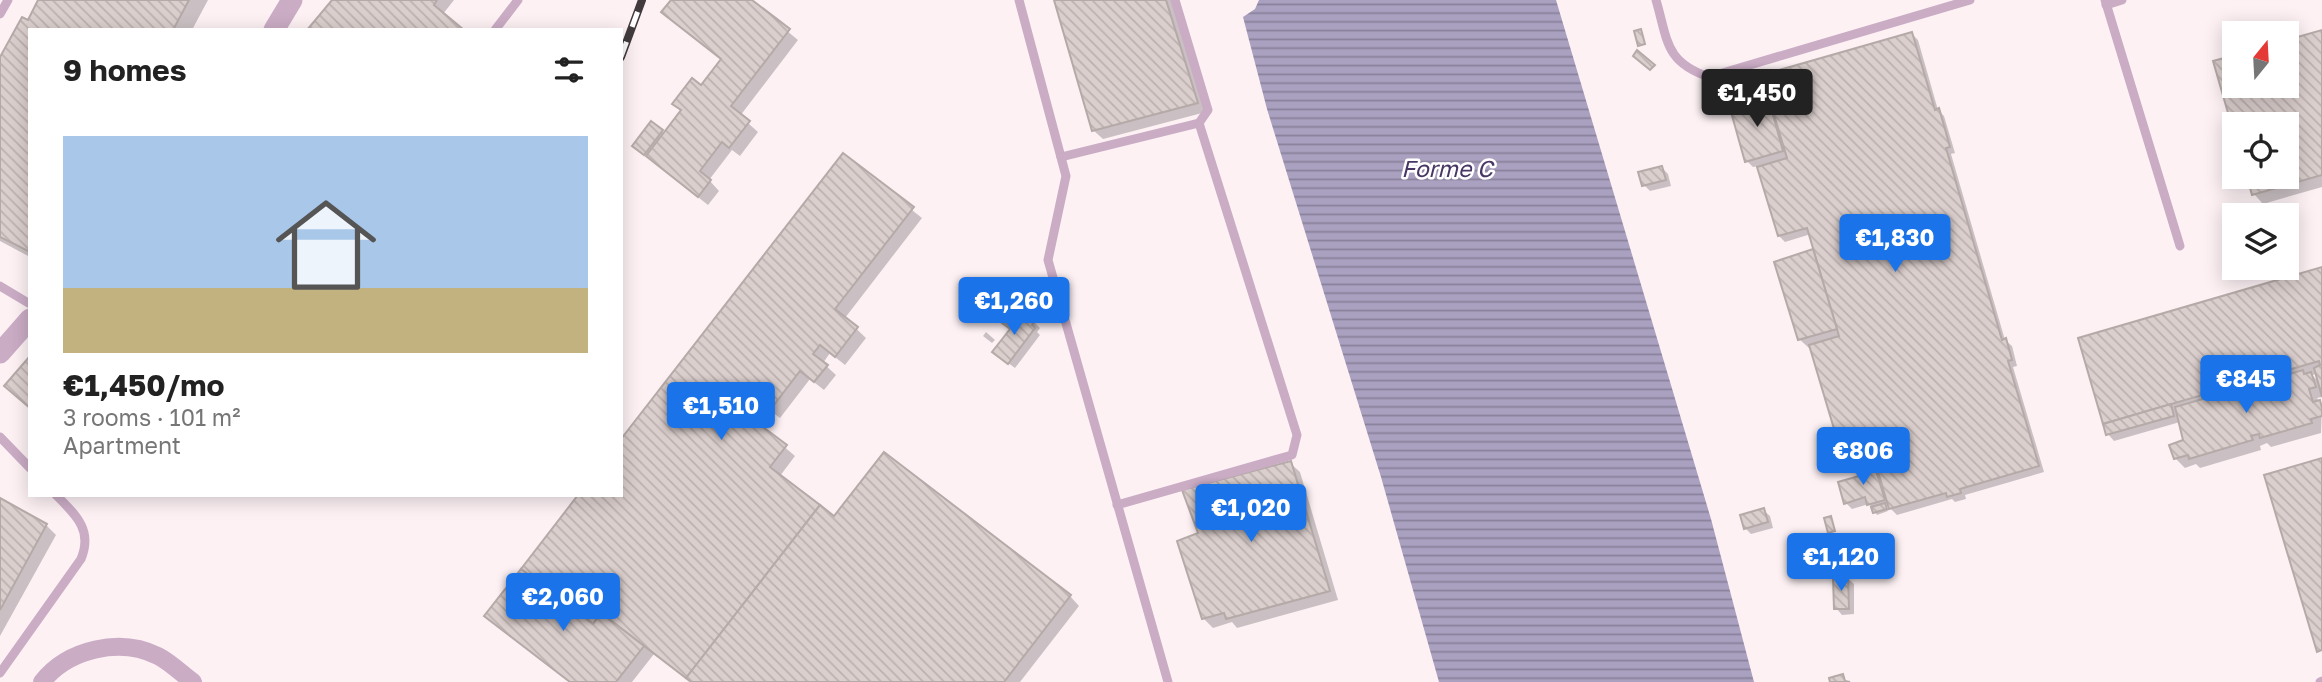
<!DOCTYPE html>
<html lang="en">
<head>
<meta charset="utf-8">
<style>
	:root { --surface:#fff; --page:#f6f6f6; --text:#222; --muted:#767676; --line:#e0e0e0; --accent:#1a73e8 }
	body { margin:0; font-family:"Golos Text",sans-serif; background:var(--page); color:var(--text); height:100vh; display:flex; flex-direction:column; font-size:26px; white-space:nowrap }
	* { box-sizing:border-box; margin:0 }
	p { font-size:23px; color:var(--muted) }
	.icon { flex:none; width:38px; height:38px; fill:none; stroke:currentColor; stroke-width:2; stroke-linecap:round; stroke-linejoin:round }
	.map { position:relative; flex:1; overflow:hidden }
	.details { position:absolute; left:28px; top:28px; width:595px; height:469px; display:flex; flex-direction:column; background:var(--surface); border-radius:0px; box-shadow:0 4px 18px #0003 }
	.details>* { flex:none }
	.needle { width:46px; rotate:18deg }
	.buttons { position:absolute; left:2222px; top:21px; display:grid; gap:14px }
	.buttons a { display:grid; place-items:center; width:77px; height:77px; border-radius:0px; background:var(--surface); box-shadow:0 4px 18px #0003; font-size:35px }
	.price { position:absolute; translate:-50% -60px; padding:0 16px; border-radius:7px; background:var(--accent); color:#fff; font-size:23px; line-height:46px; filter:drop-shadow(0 2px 4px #0008) }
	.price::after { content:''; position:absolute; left:50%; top:42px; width:21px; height:16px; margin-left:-10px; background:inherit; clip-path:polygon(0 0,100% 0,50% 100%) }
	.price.current { background:#222; color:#fff }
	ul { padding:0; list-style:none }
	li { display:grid; align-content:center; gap:14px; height:371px; padding:0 35px }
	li+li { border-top:2px solid var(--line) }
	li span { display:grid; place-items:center; height:217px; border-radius:0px; color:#555 }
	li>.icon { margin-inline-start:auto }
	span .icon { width:126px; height:126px; fill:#fffc; stroke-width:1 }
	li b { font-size:30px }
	h2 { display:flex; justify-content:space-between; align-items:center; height:84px; padding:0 35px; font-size:30px }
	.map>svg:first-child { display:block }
	.water { fill:url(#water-rules) }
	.shadow { fill:#0003; fill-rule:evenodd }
	.building { fill:url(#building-back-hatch); stroke:#b5aaa8; stroke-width:2 }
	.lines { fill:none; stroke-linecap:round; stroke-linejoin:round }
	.service { stroke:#caacc5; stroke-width:9 }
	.minor { stroke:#caacc5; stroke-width:18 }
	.tertiary { stroke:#caacc5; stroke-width:21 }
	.rail-casing { stroke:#413b3d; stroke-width:8 }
	.rail { stroke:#fff; stroke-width:5; stroke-dasharray:16; stroke-linecap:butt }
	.labels { text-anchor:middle; stroke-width:5; stroke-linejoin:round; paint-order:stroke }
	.water-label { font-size:23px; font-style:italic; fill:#483764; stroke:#fff }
</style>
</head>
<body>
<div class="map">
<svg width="2322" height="682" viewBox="0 0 2322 682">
	<defs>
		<pattern id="water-rules" width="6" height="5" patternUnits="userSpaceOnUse" patternTransform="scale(1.75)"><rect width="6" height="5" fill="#aaa0c0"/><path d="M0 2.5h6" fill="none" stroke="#8a829b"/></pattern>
		<pattern id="building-back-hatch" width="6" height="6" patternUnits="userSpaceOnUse" patternTransform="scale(1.75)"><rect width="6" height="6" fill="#dbcfcd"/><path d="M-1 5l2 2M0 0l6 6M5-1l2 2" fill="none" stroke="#bcb1b0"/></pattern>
	</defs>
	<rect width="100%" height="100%" fill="#fdf1f4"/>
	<path class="water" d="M1259,0H1556L1711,519L1754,682H1439L1381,477L1267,109L1243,17L1255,9Z"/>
	<g class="shadow">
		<path d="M40,0H208L192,30H30V257L0,241V60Z"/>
		<path d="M334,0H454L443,14Z"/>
		<path d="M673,0H749L798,40L740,116L758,132L740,156L732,150L709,180L719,191L708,205L641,152L652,124L665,134L722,60L663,12Z"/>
		<path d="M1056,0H1172L1206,112L1103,139L1093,130Z"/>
		<path d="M2322,31V187L2263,204L2254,194L2248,177H2287V124H2235V86H2287Z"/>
		<path d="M1911,33L1918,40L1938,110L1944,116L1955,153L1951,154L2005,340L2012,346L2017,366L2013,367L2044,472L1965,495L1966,499L1955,502L1952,499L1897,515L1886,504L1888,511L1877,515L1869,504L1852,509L1846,503L1861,477L1874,466L1880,473L1873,447L1848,454L1842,448L1812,347L1809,348L1799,339L1813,251L1817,255L1811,234L1785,242L1779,236L1759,166L1753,167L1747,161L1754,106L1764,93L1758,83L1763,85L1765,92L1769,91Z"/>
		<path d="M843,155L922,218L845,318L866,338L845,365L830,353L823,363L836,375L824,390L810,379L780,418L772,412L761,427L795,456L780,476L835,518L1070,596L1079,606L1020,682H690L654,654L632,682H569L487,616L621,495Z"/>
		<path d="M1662,168L1668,174L1671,186L1650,191L1644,185Z"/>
		<path d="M2322,269V397L2317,398L2322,405L2321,433L2271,447L2267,443L2260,446L2261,450L2200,468L2196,464L2185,468L2175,458L2185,442L2180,422L2114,441L2108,434ZM2317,374L2320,383L2312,375Z"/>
		<path d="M1034,322L1040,328L1037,332L1040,335L1015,368L1000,357L1011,330L1014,325Z"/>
		<path d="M986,332L995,340L992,343L983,336Z"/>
		<path d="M1290,463L1300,472L1338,600L1237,628L1232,622L1213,628L1203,618L1200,534Z"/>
		<path d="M0,500L46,525L56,535L0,636Z"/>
		<path d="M1763,510L1770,516L1773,528L1751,534L1745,528Z"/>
		<path d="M1843,550L1848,563L1843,561L1833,564L1829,556Z"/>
		<path d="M1847,578L1854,584V614L1842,615L1836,608Z"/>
	</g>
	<g class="building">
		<path d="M38,0H189L173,30H30V252L0,237V57L22,17L28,20Z"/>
		<path d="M332,0H437L434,5L464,30H307Z"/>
		<path d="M671,0H752L790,29L731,106L750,121L729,148L722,142L700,171L711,180L698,197L646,156L681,110L672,104L692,78L701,85L721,59L661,12Z"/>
		<path d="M1054,0H1166L1198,103L1092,131Z"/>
		<path d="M1641,29L1645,44L1638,46L1634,31Z"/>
		<path d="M2322,30V175L2252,195L2247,177H2287V124H2235V137L2213,61L2235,55V86H2287V40Z"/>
		<path d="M1912,32L1935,110L1939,108L1950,147L1946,148L2002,340L2006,338L2012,360L2008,361L2039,466L1960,489L1961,493L1947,497L1946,493L1889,509L1869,441L1840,449L1809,345L1839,336L1807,228L1778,236L1757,167L1787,158L1762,75Z"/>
		<path d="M1637,50L1655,65L1650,70L1633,56Z"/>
		<path d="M1766,90L1783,151L1745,162L1731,112L1753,105V94Z"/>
		<path d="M651,121L663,130L644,155L632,146Z"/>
		<path d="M843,153L914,207L835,309L858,327L835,357L820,345L813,354L828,365L814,382L800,371L770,410L762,404L751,418L787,445L770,467L820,505L686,678L601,613L593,624L521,569L578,495H621V439Z"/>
		<path d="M1662,166L1666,180L1642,186L1638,172Z"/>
		<path d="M1813,249L1837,329L1798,340L1774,262Z"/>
		<path d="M2322,267V397L2314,368L2320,365L2319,361L2103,424L2078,338Z"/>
		<path d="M1023,311L1035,321L1032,325L1035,328L1008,364L992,352L1010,329L1002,323L1006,317L1014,323Z"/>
		<path d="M30,356V408L4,386Z"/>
		<path d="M2303,370L2304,374L2311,372L2316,387L2309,389L2313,402L2320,400L2322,408V416L2311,419L2312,423L2260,438L2259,434L2251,436L2253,440L2189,459L2188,455L2174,459L2169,445L2183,440L2175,407Z"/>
		<path d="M2171,404L2174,416L2106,435L2103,424Z"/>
		<path d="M884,452L1071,595L1004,682H691L686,678L820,505L834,516Z"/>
		<path d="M2322,458V650L2317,652L2264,475Z"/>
		<path d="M1291,461L1330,591L1226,619L1224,613L1202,619L1177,541L1198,533L1182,490Z"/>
		<path d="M1874,464L1885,500L1867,505L1865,497L1844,504L1838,482L1859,476L1857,469Z"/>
		<path d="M0,498L47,524L0,610Z"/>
		<path d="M1885,503L1887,509L1873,513L1871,507Z"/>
		<path d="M1764,508L1768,522L1744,529L1740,515Z"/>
		<path d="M1831,516L1835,531L1828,533L1824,518Z"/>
		<path d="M1838,551L1840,559L1829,562L1826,555Z"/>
		<path d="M521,569L593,624L601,613L644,646L616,682H570L484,616Z"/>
		<path d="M1833,577H1848L1849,609H1834Z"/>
		<path d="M1843,674L1845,681L1850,682H1830L1829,678Z"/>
	</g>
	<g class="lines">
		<g class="service">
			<path d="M1019,0L1066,176L1048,260L1168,682"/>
			<path d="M1656,0C1668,41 1665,62 1709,77L1970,0"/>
			<path d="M2105,0L2180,246"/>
			<path d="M2106,5L2122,0"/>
			<path d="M0,14L8,0"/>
			<path d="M495,30L518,0"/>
			<path d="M1061,157L1199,123L1208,110L1175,0"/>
			<path d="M0,286L30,304"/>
			<path d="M0,437L30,468"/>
			<path d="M1117,505L1292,455L1297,435L1199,123"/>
			<path d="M0,673L81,559C93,530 76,515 56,495"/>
			<path d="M2320,682L2322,681"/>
		</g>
		<path class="minor" d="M42,682C68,649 120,637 158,656C170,662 182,674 193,682"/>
		<g class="tertiary">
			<path d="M274,30L292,0"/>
			<path d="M0,353L30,319"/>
		</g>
		<defs>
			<path id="rail" d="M621,57L642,0"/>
		</defs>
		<use href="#rail" class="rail-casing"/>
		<use href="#rail" class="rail"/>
	</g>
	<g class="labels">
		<g class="water-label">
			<text x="1447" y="177">Forme C</text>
		</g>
	</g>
</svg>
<div class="buttons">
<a><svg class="needle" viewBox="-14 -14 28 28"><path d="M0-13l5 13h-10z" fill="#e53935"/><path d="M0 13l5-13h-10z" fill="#767676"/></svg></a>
<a><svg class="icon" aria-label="locate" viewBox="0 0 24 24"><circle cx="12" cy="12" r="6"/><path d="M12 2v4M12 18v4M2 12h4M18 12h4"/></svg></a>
<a><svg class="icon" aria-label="layers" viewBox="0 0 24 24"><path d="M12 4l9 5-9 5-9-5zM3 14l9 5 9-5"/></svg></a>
</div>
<b class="price current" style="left:1757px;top:129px">€1,450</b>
<b class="price" style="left:1895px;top:274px">€1,830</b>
<b class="price" style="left:1014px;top:337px">€1,260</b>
<b class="price" style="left:2246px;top:415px">€845</b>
<b class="price" style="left:721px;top:442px">€1,510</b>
<b class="price" style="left:1863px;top:487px">€806</b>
<b class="price" style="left:1251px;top:544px">€1,020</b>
<b class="price" style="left:1841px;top:593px">€1,120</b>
<b class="price" style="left:563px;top:633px">€2,060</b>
<section class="details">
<h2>9 homes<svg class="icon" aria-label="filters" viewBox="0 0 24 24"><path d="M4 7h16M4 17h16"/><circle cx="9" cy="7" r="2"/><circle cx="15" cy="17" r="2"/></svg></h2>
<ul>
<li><span style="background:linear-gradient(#a9c7e8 70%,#c2b280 0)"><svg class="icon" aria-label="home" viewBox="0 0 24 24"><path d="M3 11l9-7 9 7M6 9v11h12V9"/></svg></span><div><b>€1,450/mo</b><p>3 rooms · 101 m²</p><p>Apartment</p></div></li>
</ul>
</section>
</div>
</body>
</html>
